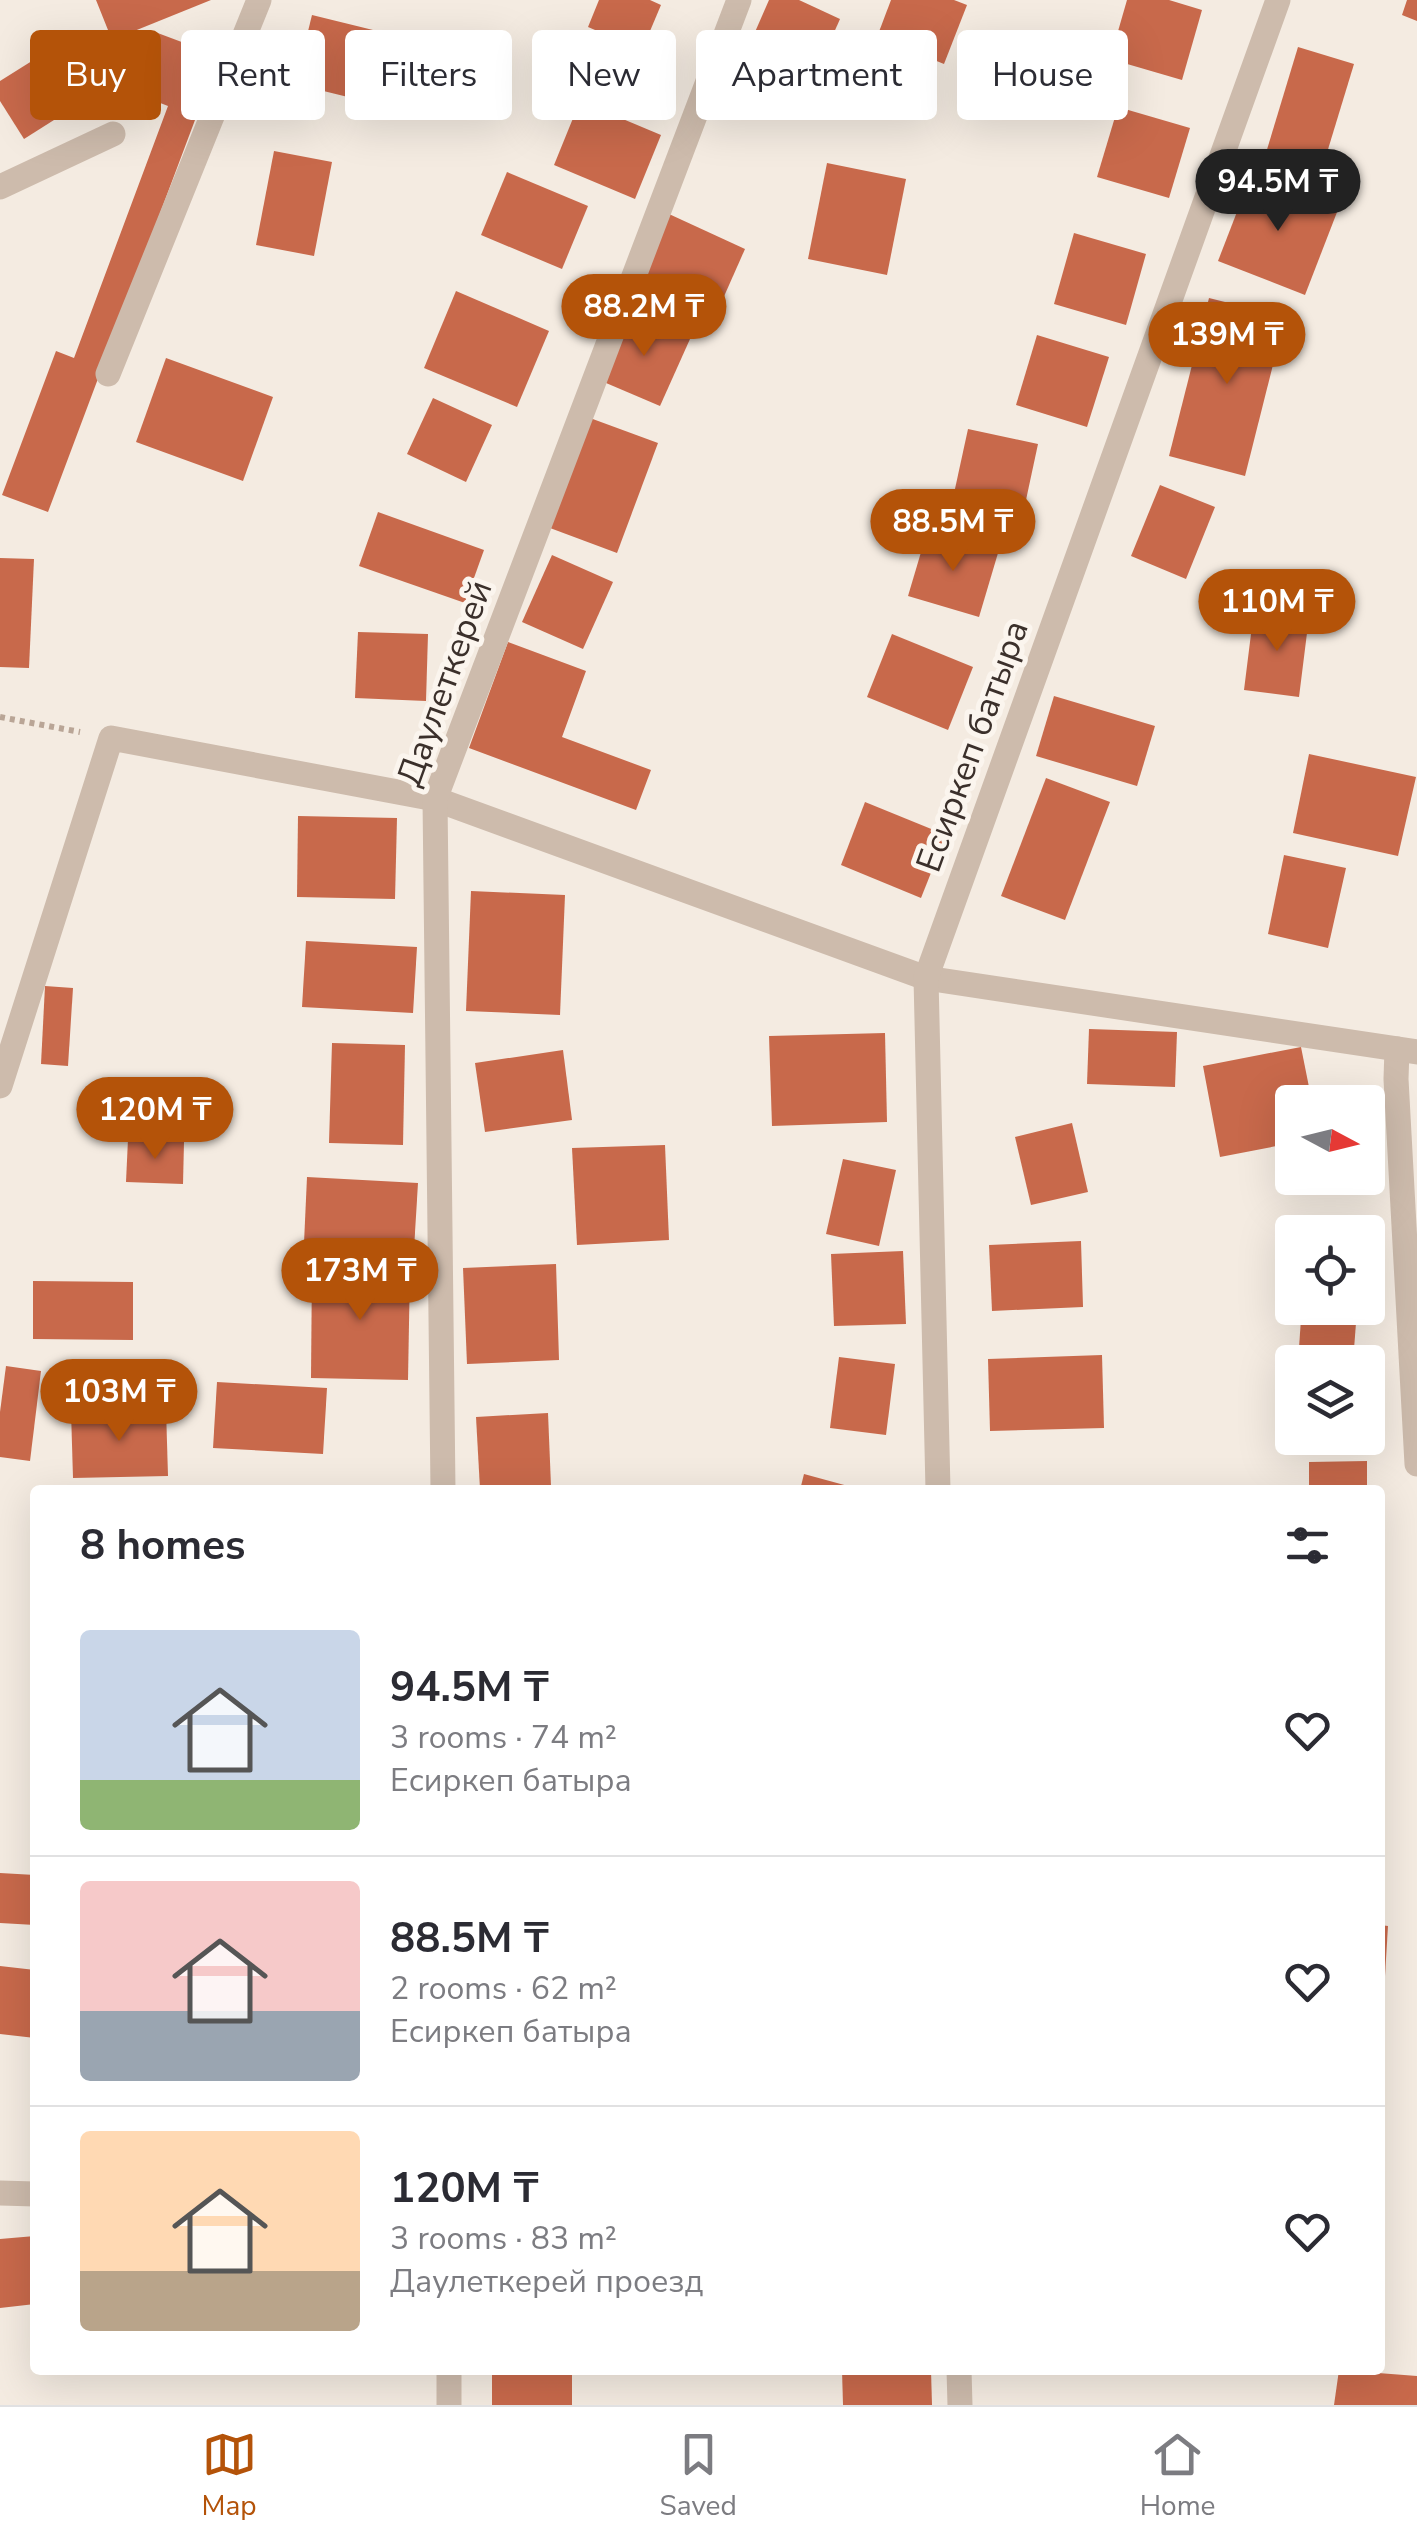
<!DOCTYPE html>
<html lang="en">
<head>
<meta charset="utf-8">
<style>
	:root { --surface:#fff; --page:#f2f2f3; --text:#2b2b33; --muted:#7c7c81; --line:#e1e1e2; --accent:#b45309 }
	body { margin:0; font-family:"Nunito Sans",sans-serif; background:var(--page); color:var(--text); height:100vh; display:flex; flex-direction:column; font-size:38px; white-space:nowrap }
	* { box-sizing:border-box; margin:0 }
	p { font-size:32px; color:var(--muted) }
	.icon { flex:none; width:55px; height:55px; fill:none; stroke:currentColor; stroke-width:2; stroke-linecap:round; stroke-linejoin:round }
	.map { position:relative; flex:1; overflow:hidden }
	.side { position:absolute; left:30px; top:1485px; width:1355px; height:890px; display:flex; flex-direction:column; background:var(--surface); border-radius:10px; box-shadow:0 10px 40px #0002 }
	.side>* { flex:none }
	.hud { position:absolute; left:30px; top:30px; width:1358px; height:90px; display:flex; gap:20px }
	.needle { width:65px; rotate:97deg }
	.fabs { position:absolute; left:1275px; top:1085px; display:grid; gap:20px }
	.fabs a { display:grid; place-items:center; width:110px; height:110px; border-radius:10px; background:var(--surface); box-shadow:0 10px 40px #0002; font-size:50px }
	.price { position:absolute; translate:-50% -85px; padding:0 22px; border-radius:35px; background:var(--accent); color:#fff; font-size:32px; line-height:65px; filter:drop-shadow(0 2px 5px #0008) }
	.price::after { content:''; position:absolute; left:50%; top:60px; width:30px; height:22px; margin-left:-15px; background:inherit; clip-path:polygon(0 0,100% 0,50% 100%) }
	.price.on { background:#222; color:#fff }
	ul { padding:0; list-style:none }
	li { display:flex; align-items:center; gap:30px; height:250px; padding:0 50px }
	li+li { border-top:2px solid var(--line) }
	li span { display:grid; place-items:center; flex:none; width:280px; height:200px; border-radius:10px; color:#555 }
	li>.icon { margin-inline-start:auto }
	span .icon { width:120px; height:120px; fill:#fffc; stroke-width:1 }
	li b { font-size:42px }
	h2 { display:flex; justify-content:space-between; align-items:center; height:120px; padding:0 50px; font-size:42px }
	.tag { padding:0 35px; border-radius:10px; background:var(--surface); box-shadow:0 10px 40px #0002; font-size:35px; line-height:90px }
	.tag.on { background:var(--accent); color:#fff }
	.menu { display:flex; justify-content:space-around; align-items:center; height:140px; border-top:2px solid var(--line); background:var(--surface); font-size:28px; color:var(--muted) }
	.menu a { display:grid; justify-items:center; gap:5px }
	.menu .on { color:var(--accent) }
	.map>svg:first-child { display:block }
	.building { fill:#c8694b }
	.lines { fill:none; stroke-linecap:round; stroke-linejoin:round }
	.path { stroke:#b9a596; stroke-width:6; stroke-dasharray:5 5; stroke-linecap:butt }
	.minor { stroke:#cdbbac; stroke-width:25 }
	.labels { text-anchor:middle; stroke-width:10; stroke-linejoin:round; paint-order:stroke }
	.street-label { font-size:35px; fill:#3b302b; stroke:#fbf5ee }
</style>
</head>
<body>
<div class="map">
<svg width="1417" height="2405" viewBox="0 0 1417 2405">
	<rect width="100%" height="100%" fill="#f4ebe1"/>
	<g class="building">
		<path d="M96,0H211L112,40Z"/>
		<path d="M599,0H650L661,5L642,50L588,27Z"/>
		<path d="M769,0H799L840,19L817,71L751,41Z"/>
		<path d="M891,0H954L967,5L944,64L877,37Z"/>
		<path d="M1127,0H1169L1202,10L1182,80L1110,59Z"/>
		<path d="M1407,0H1417V21L1402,15Z"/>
		<path d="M312,15L373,30L356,99L295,84Z"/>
		<path d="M155,32L219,56L48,512L2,495L56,351L74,358L168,106L132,92Z"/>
		<path d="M1298,47L1354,64L1315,192L1259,176Z"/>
		<path d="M51,49L84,101L24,139L0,101V81Z"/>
		<path d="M580,101L661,135L635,199L554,165Z"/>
		<path d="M1118,107L1190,128L1169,198L1097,177Z"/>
		<path d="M274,151L332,162L314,256L256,245Z"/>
		<path d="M827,163L906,179L887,275L808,259Z"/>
		<path d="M507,172L588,206L562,269L481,235Z"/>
		<path d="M1252,173L1339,207L1305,295L1218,261Z"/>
		<path d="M669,214L745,249L710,328L633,293Z"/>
		<path d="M1074,233L1146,254L1126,325L1054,304Z"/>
		<path d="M456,291L549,331L517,407L424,368Z"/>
		<path d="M1209,298L1285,317L1245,476L1169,456Z"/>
		<path d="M628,312L690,339L660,406L599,380Z"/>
		<path d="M1037,335L1109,357L1087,427L1016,405Z"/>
		<path d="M166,358L273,397L243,481L136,442Z"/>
		<path d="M433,398L492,425L466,482L407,454Z"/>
		<path d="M590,418L658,443L617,553L550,528Z"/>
		<path d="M968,429L1038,444L1023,514L953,498Z"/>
		<path d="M1160,485L1215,507L1186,579L1131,556Z"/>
		<path d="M378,512L484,550L465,603L359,566Z"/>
		<path d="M927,532L998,553L979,617L908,596Z"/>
		<path d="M552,555L613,582L583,649L522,622Z"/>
		<path d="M0,558L34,559L29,668L0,667Z"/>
		<path d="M1254,610L1309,617L1299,697L1244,690Z"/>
		<path d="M358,632L428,634L426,701L355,698Z"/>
		<path d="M892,634L973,667L948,730L867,697Z"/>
		<path d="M508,642L586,671L562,737L651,770L636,810L469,748Z"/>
		<path d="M1054,696L1155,726L1137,786L1036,756Z"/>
		<path d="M1309,754L1416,777L1398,856L1293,833Z"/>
		<path d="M1046,778L1110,802L1065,920L1001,896Z"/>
		<path d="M865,802L946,835L921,898L841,865Z"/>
		<path d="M298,816L397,818L395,899L297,897Z"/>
		<path d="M1284,855L1346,868L1328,948L1268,934Z"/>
		<path d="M471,891L565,895L560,1015L466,1011Z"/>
		<path d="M306,941L417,947L413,1013L302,1007Z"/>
		<path d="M45,986L73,988L68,1066L41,1064Z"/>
		<path d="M1089,1029L1177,1032L1175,1087L1087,1084Z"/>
		<path d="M885,1033L887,1122L772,1126L769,1036Z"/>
		<path d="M332,1043L405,1045L403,1145L329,1143Z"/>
		<path d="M1301,1047L1312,1102H1292V1143L1220,1157L1203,1066Z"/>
		<path d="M563,1050L572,1120L485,1132L475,1063Z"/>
		<path d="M1072,1123L1088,1192L1031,1205L1015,1137Z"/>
		<path d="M128,1139L184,1142L183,1184L126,1182Z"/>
		<path d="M665,1145L669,1240L577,1245L572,1148Z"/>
		<path d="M843,1159L896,1170L879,1246L826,1234Z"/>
		<path d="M307,1177L418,1183L414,1249L304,1243Z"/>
		<path d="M1081,1241L1083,1307L992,1311L989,1245Z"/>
		<path d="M903,1251L906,1324L834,1326L831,1254Z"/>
		<path d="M556,1264L559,1360L467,1364L463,1268Z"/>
		<path d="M312,1266L410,1268L408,1380L311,1378Z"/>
		<path d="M33,1281L133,1282V1340L33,1339Z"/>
		<path d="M1301,1319L1356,1323L1353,1362H1298Z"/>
		<path d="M1102,1355L1104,1428L990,1431L988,1359Z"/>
		<path d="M839,1357L895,1364L886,1435L830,1428Z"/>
		<path d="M6,1366L41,1371L30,1461L0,1457V1412Z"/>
		<path d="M217,1382L327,1388L323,1454L213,1448Z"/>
		<path d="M166,1409L168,1476L73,1478L71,1411Z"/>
		<path d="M548,1413L551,1486L480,1489L476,1417Z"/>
		<path d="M1367,1461V1490H1309V1462Z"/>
		<path d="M804,1474L859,1489V1490H800Z"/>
		<path d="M0,1873L35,1875V1925L0,1923Z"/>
		<path d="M1380,1925L1388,1926L1383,2009H1380Z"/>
		<path d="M0,1966L35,1970V2038L0,2034Z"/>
		<path d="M35,2236V2304L0,2308V2239Z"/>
		<rect x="492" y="2370" width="80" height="35"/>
		<path d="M842,2370H931L932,2405H843Z"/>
		<path d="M1339,2370L1417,2376V2405H1334Z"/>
	</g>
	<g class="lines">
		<path class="path" d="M0,717L80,732"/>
		<g class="minor">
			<path d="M0,187L113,134"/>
			<path d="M108,374L259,0"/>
			<path d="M1397,1049L1396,1079L1417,1464"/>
			<path d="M0,1086L111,738L435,799L926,978L1417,1052"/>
			<path d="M443,1490L435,799L739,0"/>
			<path d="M938,1490L926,978L1278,0"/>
			<path d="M0,2193L35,2194"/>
			<path d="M959,2370L960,2405"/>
			<path d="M449,2405V2370"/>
		</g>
	</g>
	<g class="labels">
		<g class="street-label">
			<text transform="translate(444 683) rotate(-70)" y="12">Даулеткерей</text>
			<text transform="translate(972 746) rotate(-70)" y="12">Есиркеп батыра</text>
		</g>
	</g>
</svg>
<div class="fabs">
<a><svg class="needle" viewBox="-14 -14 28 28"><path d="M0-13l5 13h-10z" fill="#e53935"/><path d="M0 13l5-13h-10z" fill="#7c7c81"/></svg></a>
<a><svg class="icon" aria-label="locate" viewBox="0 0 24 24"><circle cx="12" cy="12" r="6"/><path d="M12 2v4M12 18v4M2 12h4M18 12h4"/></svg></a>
<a><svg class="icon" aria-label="layers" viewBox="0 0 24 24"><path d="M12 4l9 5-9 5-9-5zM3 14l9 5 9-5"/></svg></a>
</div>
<b class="price on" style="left:1278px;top:234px">94.5M ₸</b>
<b class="price" style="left:644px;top:359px">88.2M ₸</b>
<b class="price" style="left:1227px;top:387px">139M ₸</b>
<b class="price" style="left:953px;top:574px">88.5M ₸</b>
<b class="price" style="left:1277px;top:654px">110M ₸</b>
<b class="price" style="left:155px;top:1162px">120M ₸</b>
<b class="price" style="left:360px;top:1323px">173M ₸</b>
<b class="price" style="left:119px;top:1444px">103M ₸</b>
<div class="hud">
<a class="tag on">Buy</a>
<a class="tag">Rent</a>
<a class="tag">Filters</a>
<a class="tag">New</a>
<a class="tag">Apartment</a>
<a class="tag">House</a>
</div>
<section class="side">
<h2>8 homes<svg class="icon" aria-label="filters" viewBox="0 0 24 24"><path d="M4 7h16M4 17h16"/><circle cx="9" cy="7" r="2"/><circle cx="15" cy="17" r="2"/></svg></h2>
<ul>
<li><span style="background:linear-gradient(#c9d6e8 75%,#8fb573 0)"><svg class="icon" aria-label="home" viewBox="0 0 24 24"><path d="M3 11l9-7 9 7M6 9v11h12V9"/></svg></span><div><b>94.5M ₸</b><p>3 rooms · 74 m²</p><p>Есиркеп батыра</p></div><svg class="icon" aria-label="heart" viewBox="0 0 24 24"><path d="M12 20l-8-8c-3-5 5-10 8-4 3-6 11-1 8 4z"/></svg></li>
<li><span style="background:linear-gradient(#f6c9c9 65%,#9aa5b1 0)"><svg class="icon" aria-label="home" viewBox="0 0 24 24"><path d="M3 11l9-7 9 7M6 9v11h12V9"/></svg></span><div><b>88.5M ₸</b><p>2 rooms · 62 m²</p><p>Есиркеп батыра</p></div><svg class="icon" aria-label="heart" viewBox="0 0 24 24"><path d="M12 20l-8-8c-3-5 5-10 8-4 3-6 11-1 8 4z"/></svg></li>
<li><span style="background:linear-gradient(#ffd9b3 70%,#b9a48a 0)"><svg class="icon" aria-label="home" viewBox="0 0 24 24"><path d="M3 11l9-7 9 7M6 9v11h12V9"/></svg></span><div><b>120M ₸</b><p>3 rooms · 83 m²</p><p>Даулеткерей проезд</p></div><svg class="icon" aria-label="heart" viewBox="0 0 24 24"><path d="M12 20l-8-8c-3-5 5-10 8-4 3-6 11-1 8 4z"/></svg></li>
</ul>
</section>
</div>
<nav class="menu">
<a class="on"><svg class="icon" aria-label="map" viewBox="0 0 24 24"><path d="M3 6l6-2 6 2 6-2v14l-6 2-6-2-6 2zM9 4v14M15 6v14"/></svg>Map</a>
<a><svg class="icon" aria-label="saved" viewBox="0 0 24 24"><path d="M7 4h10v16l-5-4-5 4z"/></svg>Saved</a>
<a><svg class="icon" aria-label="home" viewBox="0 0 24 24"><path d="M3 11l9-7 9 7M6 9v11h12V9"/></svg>Home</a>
</nav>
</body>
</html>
